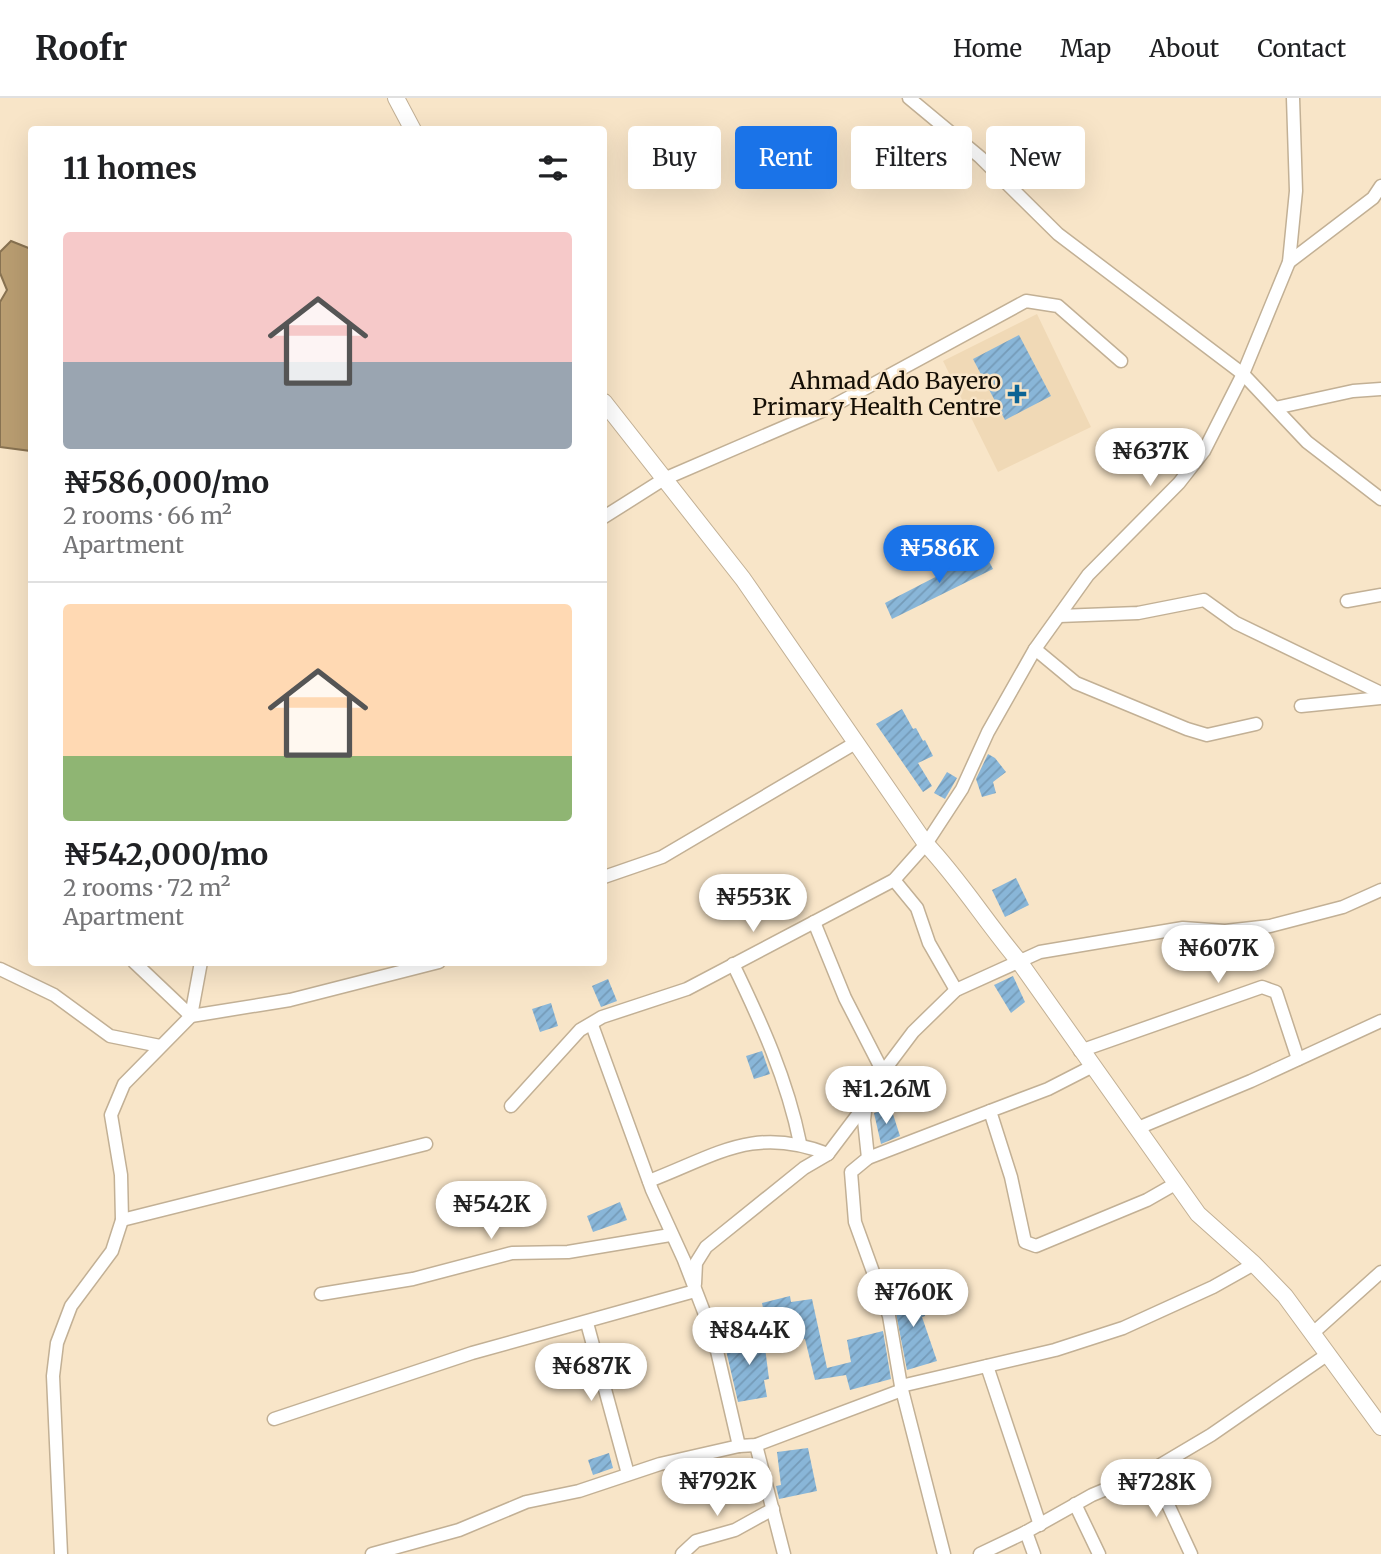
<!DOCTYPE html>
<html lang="en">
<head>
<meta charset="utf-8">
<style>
	:root { --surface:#fff; --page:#f6f6f6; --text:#202124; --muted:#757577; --line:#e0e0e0; --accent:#1a73e8 }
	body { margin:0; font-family:Merriweather,serif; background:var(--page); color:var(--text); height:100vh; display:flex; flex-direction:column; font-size:26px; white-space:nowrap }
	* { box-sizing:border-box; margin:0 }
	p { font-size:23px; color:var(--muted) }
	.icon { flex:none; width:38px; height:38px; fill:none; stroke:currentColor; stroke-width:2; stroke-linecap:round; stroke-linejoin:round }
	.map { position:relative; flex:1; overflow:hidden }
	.details { position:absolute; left:28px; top:28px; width:579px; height:840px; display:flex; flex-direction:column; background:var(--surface); border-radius:7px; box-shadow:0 7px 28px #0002 }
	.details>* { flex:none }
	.guide { position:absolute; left:628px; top:28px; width:648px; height:63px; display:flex; gap:14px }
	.price { position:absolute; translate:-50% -60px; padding:0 16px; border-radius:24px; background:#fff; color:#222; font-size:23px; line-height:46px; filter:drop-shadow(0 2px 4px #0008) }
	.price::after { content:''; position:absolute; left:50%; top:42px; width:21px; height:16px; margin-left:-10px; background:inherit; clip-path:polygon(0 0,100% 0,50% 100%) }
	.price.selected { background:var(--accent); color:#fff }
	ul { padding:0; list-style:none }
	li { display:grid; align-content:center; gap:14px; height:371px; padding:0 35px }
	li+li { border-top:2px solid var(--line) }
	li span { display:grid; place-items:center; height:217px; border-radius:7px; color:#555 }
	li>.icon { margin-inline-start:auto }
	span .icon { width:126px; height:126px; fill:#fffc; stroke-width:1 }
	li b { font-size:30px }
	h2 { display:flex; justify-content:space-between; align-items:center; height:84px; padding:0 35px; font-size:30px }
	.pill { padding:0 24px; border-radius:7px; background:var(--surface); box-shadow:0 7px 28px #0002; font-size:24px; line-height:63px }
	.pill.selected { background:var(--accent); color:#fff }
	header { display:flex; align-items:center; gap:42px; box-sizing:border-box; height:98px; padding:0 35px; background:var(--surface); border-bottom:2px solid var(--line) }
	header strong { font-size:33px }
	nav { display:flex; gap:38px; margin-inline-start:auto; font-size:24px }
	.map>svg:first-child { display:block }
	.built { fill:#f0d9b6 }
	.water { fill:#b99d71; stroke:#887251; stroke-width:2 }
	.building { fill:url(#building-hatch) }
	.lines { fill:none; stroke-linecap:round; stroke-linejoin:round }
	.minor-casing { stroke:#c2b095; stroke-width:15 }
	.tertiary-casing { stroke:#c2b095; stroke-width:18 }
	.minor { stroke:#fff; stroke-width:12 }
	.tertiary { stroke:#fff; stroke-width:16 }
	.poi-dot { fill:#0b6394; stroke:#f8e5c8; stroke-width:2.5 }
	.labels { text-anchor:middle; stroke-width:5; stroke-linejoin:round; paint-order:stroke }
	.poi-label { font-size:23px; fill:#140e05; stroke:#f8e5c8; text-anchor:end }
</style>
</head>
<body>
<header>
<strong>Roofr</strong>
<nav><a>Home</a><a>Map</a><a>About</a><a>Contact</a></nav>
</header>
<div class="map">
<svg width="1381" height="1456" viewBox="0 0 1381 1456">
	<defs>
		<pattern id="building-hatch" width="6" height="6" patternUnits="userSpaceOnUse" patternTransform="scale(1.75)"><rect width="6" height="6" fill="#89b6d8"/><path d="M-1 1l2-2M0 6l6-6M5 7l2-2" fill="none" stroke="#759bb8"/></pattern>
	</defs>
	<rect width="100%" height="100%" fill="#f8e5c8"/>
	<path class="built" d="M1037,216L1091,329L998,374L943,263Z"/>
	<path class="water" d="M11,143L31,151V353L0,349V204L7,192L0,175V154Z"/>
	<g class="building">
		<path d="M1019,237L1051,298L1005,322L973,261Z"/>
		<path d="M984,454L993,471L892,521L885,505Z"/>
		<path d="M902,611L913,631L916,630L923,643L925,642L933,658L918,665L932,688L923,694L876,626Z"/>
		<path d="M988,656L995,660L1006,674L993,684L996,695L982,699L976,681Z"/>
		<path d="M947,674L957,680L945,701L934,695Z"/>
		<path d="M1016,780L1029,807L1005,819L992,792Z"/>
		<path d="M1013,878L1025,904L1011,915L994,887Z"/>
		<path d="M608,881L617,903L601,909L592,888Z"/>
		<path d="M551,905L558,928L540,934L532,911Z"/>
		<path d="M762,953L770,976L754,981L746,958Z"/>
		<path d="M891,1010L900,1038L881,1046L874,1015Z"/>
		<path d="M620,1104L627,1122L593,1134L587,1118Z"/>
		<path d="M919,1190L925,1218L922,1219L937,1263L907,1272L892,1195Z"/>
		<path d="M790,1198L791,1204L812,1201L827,1270L851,1264L847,1242L883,1233L891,1281L850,1292L846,1277L815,1282L805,1241L800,1242L799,1234L769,1241L762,1205Z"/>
		<path d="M763,1234L769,1281L764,1282L767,1299L738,1304L726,1252L738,1250L736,1238Z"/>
		<path d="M808,1350L817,1393L779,1401L776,1388L781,1387L777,1354Z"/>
		<path d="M609,1355L613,1370L593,1377L588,1362Z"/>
	</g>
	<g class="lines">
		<defs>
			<g id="minor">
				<path d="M909,0L980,59L1058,136L1243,276L1307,344L1381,401"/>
				<path d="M1289,164L1373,100L1381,88"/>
				<path d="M1275,310L1353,293L1381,291"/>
				<path d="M604,419L664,381L831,309L1026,203L1058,208L1121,263"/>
				<path d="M1347,503L1381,497"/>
				<path d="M1059,518L1138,515L1204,502L1236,525L1381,595"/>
				<path d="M1035,551L1076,585L1187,631L1207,637L1256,626"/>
				<path d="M1301,608L1381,600"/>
				<path d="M604,779L662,759L857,644"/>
				<path d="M894,782L917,810L929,845L956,892"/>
				<path d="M814,824L845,900L883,974"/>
				<path d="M134,864L191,918L290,902L439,864"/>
				<path d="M733,866C761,924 787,981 800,1045"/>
				<path d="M0,871L54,897L110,938L160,948"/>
				<path d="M592,927L652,1092L684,1162L714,1240L739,1348L756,1347L902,1292"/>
				<path d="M1080,953L1262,889L1276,894L1298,961"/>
				<path d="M1091,969L1048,991L990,1013L1011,1079L1025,1144L1036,1148L1147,1102L1175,1086"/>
				<path d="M511,1008L580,932L602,919L687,891L894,782L926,746L962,691L988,634L1035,551L1088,477L1179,385L1204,353L1243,276L1289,164L1296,93L1293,0"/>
				<path d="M1138,1030L1251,983L1381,923"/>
				<path d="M868,1060L990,1013"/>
				<path d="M649,1083C717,1057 754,1027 828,1056"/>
				<path d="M122,1122L426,1046"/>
				<path d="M695,1186L696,1165L706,1149L804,1070L828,1056L865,1007"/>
				<path d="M321,1196L413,1181L512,1155L568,1154L670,1137"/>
				<path d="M587,1225L628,1376"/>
				<path d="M1313,1235L1381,1174"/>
				<path d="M987,1268L1040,1427"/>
				<path d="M901,1288L1055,1252L1123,1230L1213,1189L1254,1166"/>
				<path d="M274,1321L472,1255L695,1193"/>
				<path d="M756,1347L784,1456"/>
				<path d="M1152,1372L1191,1456"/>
				<path d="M1075,1406L1099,1456"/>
				<path d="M1026,1434L1034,1456"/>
				<path d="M61,1456L53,1278L57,1245L71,1208L112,1153L122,1122L121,1077L111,1017L124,986L191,918L201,864"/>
				<path d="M372,1456L459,1432L526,1404L579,1393L660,1366L739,1348"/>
				<path d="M682,1456L696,1443L735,1432L773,1411"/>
				<path d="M944,1456L901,1288L889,1218L855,1124L851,1074L868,1060L864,1022L866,1005L883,974L913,934L956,892L1040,854L1183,830L1225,833L1270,828L1343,809L1381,792"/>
				<path d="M980,1456L1026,1434L1092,1397L1152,1372L1211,1337L1328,1256"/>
			</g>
			<g id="tertiary">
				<path d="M396,0L413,32"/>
				<path d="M604,304L743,481L926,746C960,782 986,824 1018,862L1198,1116L1254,1166L1285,1198L1381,1329"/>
			</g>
		</defs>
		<use href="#minor" class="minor-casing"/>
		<use href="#tertiary" class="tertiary-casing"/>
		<use href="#minor" class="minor"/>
		<use href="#tertiary" class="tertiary"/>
	</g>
	<path class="poi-dot" d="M1013.5 285.5h7v7h7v7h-7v7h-7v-7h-7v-7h7z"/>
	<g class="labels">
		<g class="poi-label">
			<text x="1001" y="291">Ahmad Ado Bayero<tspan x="1001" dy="26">Primary Health Centre</tspan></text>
		</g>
	</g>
</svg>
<b class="price" style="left:1150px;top:390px">₦637K</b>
<b class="price selected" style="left:939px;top:487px">₦586K</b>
<b class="price" style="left:753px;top:836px">₦553K</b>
<b class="price" style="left:1218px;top:887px">₦607K</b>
<b class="price" style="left:886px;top:1028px">₦1.26M</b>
<b class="price" style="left:491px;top:1143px">₦542K</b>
<b class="price" style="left:913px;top:1231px">₦760K</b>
<b class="price" style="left:749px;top:1269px">₦844K</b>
<b class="price" style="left:591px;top:1305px">₦687K</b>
<b class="price" style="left:717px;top:1420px">₦792K</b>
<b class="price" style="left:1156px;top:1421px">₦728K</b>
<div class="guide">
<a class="pill">Buy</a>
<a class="pill selected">Rent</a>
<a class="pill">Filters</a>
<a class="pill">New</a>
</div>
<section class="details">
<h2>11 homes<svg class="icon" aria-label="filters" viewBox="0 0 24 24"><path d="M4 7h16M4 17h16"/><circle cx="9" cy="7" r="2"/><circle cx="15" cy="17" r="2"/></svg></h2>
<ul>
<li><span style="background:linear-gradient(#f6c9c9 60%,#9aa5b1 0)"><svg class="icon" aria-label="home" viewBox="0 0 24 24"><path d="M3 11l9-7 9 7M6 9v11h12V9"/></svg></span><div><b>₦586,000/mo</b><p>2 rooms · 66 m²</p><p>Apartment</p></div></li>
<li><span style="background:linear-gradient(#ffd9b3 70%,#8fb573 0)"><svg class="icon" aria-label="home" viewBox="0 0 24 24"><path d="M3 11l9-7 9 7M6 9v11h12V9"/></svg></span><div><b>₦542,000/mo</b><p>2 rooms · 72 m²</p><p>Apartment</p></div></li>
</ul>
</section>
</div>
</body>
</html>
